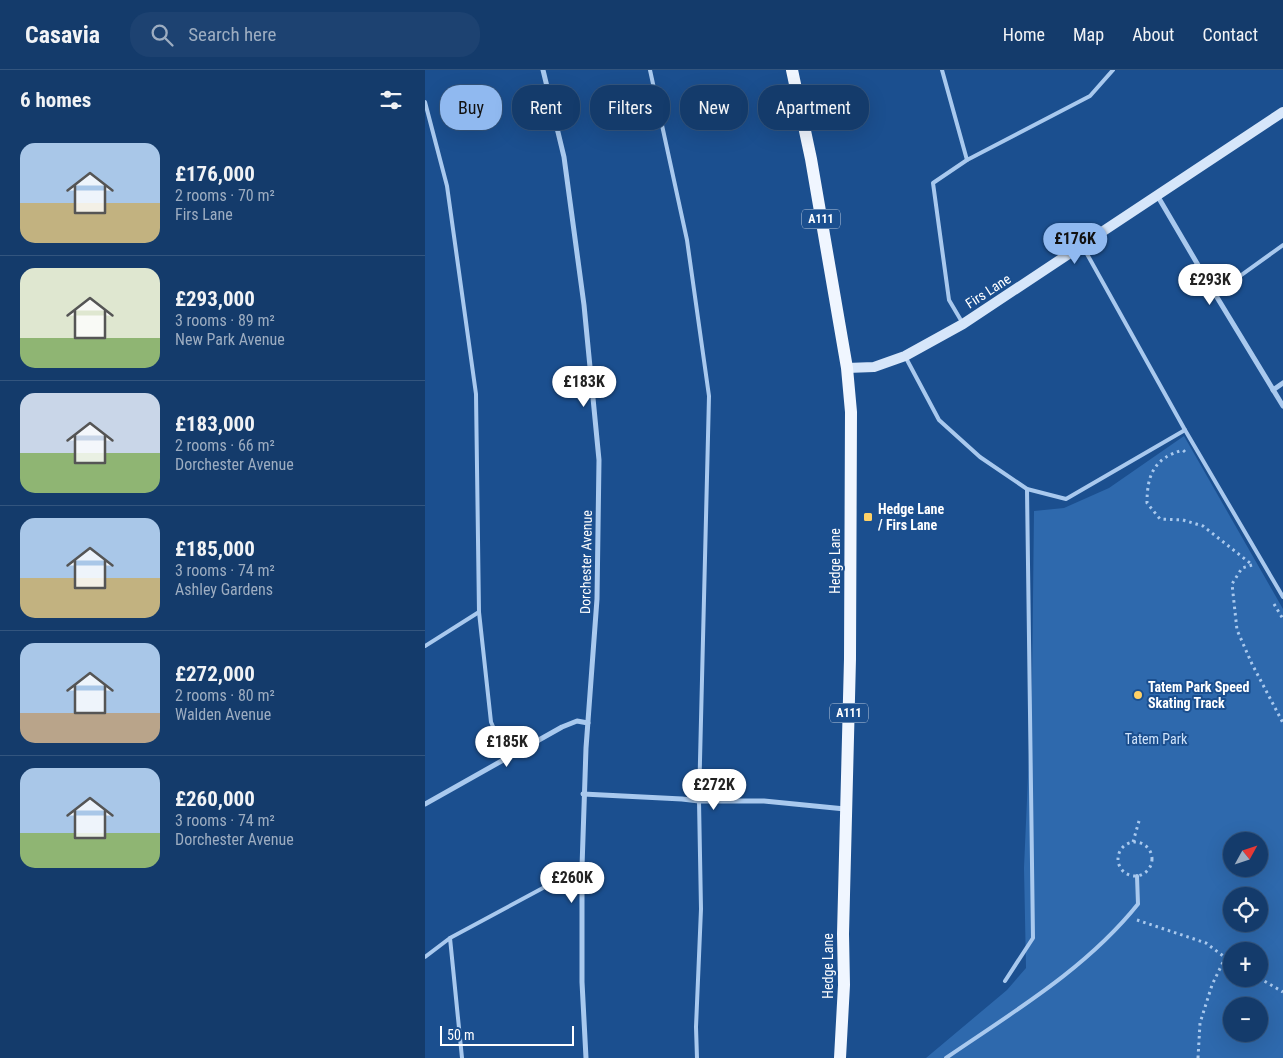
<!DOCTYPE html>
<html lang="en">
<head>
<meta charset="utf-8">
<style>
	:root { --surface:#143b6b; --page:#1d4271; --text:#f1f3f6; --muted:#9dadc1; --line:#33557e; --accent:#90b9f0 }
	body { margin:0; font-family:"Roboto Condensed",sans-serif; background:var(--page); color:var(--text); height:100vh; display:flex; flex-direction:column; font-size:19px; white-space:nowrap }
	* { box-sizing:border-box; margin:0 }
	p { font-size:16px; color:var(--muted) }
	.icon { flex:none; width:28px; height:28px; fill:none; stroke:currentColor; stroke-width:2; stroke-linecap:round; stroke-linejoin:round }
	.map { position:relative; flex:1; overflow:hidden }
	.drawer { display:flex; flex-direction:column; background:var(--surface); width:425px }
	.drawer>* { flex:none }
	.guide { position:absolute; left:15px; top:15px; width:475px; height:45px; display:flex; gap:10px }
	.needle { width:32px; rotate:50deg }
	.buttons { position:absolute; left:798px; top:762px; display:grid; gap:10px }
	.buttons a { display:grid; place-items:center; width:45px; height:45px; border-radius:50%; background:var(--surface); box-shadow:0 5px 20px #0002,0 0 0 1px var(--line); font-size:25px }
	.scale { position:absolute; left:15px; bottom:12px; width:134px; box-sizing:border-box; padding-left:5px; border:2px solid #fff; border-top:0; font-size:14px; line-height:18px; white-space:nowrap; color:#fff; -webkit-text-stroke:4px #1b4f8f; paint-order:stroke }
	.price { position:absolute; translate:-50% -42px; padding:0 11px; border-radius:18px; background:#fff; color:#222; font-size:16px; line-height:32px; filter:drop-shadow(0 1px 2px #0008) }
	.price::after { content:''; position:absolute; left:50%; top:30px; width:15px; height:11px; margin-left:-8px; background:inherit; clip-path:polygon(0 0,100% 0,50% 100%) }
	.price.current { background:var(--accent); color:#111 }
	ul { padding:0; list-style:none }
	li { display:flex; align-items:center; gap:15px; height:125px; padding:0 20px }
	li+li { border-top:1px solid var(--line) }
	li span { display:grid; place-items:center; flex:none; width:140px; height:100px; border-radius:15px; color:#555 }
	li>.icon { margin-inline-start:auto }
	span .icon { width:60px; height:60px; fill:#fffc; stroke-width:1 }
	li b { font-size:21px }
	h2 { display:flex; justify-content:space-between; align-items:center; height:60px; padding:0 20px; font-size:21px }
	.tag { padding:0 18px; border-radius:20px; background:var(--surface); box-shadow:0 5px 20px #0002,0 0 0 1px var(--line); font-size:18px; line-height:45px }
	.tag.current { background:var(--accent); color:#111 }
	header { display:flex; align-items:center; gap:30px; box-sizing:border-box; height:70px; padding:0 25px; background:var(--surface); border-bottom:1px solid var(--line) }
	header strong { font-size:24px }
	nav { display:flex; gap:28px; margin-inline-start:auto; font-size:18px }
	.search { width:350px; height:45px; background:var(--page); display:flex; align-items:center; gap:12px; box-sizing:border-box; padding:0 18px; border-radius:20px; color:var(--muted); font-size:19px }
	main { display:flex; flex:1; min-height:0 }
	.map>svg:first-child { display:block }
	.green { fill:#2e69ad; fill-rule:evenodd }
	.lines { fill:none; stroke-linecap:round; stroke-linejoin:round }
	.path { stroke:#a9c9ee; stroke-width:3; stroke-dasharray:2.5 4; stroke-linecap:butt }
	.lane { stroke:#a9c9ee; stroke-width:4 }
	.street { stroke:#a9c9ee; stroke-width:5 }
	.secondary { stroke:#d6e6fa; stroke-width:10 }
	.primary { stroke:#f0f6ff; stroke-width:12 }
	.poi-dot { fill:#ffd166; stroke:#1b4f8f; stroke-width:2 }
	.labels { text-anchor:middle; stroke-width:4; stroke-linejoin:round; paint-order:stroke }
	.shield { fill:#1b4f8f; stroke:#bbcadd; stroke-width:1 }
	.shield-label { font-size:12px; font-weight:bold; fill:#fff }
	.street-label { font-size:14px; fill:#fff; stroke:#1b4f8f }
	.poi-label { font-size:14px; font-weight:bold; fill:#fff; stroke:#1b4f8f; text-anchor:start }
	.park-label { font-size:14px; fill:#cfe3fa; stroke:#1b4f8f }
</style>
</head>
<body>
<header>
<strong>Casavia</strong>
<div class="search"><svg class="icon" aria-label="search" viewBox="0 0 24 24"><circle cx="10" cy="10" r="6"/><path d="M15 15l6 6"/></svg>Search here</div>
<nav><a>Home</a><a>Map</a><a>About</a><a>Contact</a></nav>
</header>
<main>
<section class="drawer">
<h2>6 homes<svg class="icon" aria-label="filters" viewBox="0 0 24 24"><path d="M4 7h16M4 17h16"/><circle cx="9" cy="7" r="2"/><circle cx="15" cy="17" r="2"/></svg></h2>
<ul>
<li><span style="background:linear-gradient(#a9c7e8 60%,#c2b280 0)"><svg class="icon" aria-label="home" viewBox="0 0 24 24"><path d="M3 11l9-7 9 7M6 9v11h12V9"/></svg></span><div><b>£176,000</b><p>2 rooms · 70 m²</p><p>Firs Lane</p></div></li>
<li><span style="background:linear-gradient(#dfe7d0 70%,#8fb573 0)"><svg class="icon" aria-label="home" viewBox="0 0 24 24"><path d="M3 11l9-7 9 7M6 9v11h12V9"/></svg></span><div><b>£293,000</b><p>3 rooms · 89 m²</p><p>New Park Avenue</p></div></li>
<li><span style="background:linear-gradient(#c9d6e8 60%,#8fb573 0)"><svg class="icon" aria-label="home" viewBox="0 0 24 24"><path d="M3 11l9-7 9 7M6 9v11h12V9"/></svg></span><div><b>£183,000</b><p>2 rooms · 66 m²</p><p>Dorchester Avenue</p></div></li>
<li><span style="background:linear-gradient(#a9c7e8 60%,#c2b280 0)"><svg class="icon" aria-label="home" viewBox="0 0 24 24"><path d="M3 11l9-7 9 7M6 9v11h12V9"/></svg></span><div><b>£185,000</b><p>3 rooms · 74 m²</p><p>Ashley Gardens</p></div></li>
<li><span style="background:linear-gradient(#a9c7e8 70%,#b9a48a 0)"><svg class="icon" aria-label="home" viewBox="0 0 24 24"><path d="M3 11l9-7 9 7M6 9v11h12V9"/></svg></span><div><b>£272,000</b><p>2 rooms · 80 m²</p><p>Walden Avenue</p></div></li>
<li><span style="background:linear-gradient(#a9c7e8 65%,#8fb573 0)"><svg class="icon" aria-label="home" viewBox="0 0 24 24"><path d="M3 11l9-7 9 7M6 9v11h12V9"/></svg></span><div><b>£260,000</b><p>3 rooms · 74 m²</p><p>Dorchester Avenue</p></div></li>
</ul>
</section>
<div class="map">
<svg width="858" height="988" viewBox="0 0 858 988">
	<rect width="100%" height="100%" fill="#1b4f8f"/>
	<path class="green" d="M759,366L858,539V988H501L582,920L601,898L599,798L607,615L609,441L639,438L684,418ZM806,771H834V799H806ZM806,826H834V854H806ZM806,881H834V909H806ZM806,936H834V964H806Z"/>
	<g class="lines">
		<g class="path">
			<path d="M760,382L758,380C729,388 722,405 722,433L735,449L758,450L778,456L825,493"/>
			<path d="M827,495L817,498L807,514L812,560L827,594L858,653"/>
			<path d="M849,534L858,549"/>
			<circle cx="710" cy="789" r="17"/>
			<path d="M708,772L714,751"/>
			<path d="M712,850L781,873L806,892"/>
			<path d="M834,908L858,922"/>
			<path d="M773,988L775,953L787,915L800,888"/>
		</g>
		<g class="lane">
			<path d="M225,0L262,170L284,326L274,731L276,839L271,957L272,988"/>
			<path d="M517,0L542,90L665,26L688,0"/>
			<path d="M0,32L22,116L51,324L54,542L66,652L76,675L83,686"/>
			<path d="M657,175L760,360L858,527"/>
			<path d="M790,224L858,175"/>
			<path d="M537,252L524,230L508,113L542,90"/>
			<path d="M481,288L514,350L555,387L602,419L641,429L760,360"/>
			<path d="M0,576L54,542"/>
			<path d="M25,868L157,797"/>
			<path d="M0,887L25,868L37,988"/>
			<path d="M580,911L608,868L602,419"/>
			<path d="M521,988C588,942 661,899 713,834L712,806"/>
		</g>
		<g class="street">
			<path d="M118,0L139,87L159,235L174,390L172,529L161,678L157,797V912L161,988"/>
			<path d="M732,125L790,224L858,336"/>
			<path d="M848,320L858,313"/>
			<path d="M158,724L257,729L274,731H339L420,739"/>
			<path d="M0,734L137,657L152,651L163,653"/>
		</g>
		<path class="secondary" d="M422,298L449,297L480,286L538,254L858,42"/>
		<path class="primary" d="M367,0L386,89L422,298L426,342L425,589L418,864L419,915L415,988"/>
	</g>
	<g class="poi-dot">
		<rect x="438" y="442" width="10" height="10" rx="2.5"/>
		<circle cx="713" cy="625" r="5"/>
	</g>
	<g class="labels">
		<g class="shield">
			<rect x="377" y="139.5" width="38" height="19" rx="4"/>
			<rect x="405" y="633.5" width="38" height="19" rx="4"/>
		</g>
		<g class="shield-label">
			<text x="396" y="153">A111</text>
			<text x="424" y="647">A111</text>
		</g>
		<g class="street-label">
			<text transform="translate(563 221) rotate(-33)" y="5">Firs Lane</text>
			<text transform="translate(410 491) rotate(-90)" y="5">Hedge Lane</text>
			<text transform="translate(161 492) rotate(-89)" y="5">Dorchester Avenue</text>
			<text transform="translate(403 896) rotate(-90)" y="5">Hedge Lane</text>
		</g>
		<g class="poi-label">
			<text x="453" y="444">Hedge Lane<tspan x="453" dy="16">/ Firs Lane</tspan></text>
			<text x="723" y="622">Tatem Park Speed<tspan x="723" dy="16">Skating Track</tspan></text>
		</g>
		<g class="park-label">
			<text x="731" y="674">Tatem Park</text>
		</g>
	</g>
</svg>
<div class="buttons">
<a><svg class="needle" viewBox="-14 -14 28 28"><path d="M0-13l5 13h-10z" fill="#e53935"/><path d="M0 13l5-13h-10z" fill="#9dadc1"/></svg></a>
<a><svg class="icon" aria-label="locate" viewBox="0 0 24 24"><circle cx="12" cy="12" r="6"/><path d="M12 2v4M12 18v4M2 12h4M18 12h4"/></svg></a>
<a>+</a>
<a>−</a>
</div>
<div class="scale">50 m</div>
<b class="price current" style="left:650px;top:195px">£176K</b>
<b class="price" style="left:785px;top:236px">£293K</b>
<b class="price" style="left:159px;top:338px">£183K</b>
<b class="price" style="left:82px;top:698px">£185K</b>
<b class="price" style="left:289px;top:741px">£272K</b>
<b class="price" style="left:147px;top:834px">£260K</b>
<div class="guide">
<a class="tag current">Buy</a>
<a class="tag">Rent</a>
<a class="tag">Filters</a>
<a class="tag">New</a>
<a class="tag">Apartment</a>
</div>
</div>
</main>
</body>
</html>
